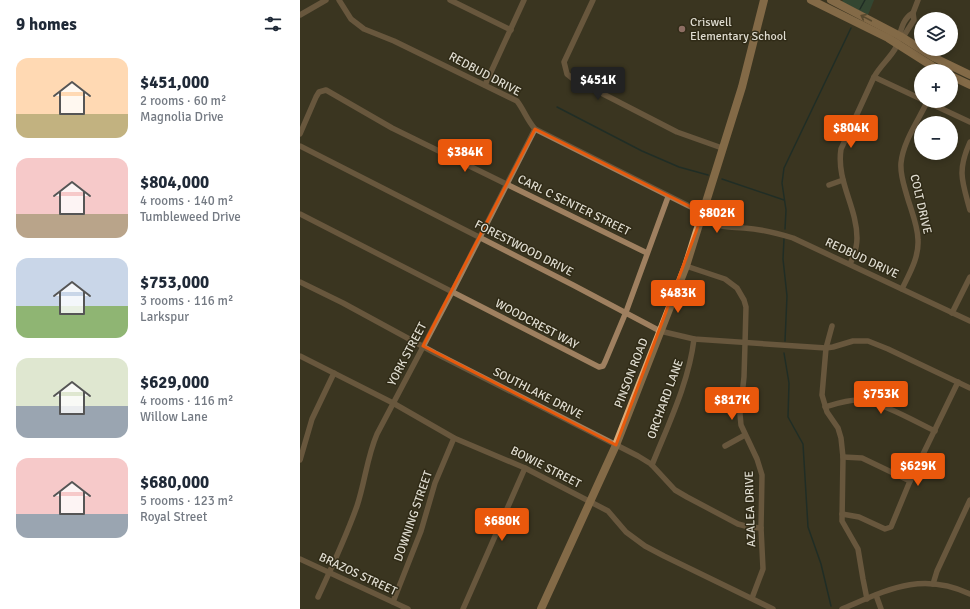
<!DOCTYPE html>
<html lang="en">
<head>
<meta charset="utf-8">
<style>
	:root { --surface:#fff; --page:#f6f6f7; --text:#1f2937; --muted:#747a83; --accent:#ea580c }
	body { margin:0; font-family:Signika,sans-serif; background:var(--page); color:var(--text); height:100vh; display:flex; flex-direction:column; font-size:15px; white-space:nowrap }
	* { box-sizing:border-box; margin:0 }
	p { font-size:13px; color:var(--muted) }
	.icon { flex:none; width:22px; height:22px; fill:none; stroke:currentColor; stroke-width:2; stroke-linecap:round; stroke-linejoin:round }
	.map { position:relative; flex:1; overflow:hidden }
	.details { display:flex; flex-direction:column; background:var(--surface); width:300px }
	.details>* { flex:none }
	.fabs { position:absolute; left:614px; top:12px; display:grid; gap:8px }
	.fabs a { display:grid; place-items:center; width:44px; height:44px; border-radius:50%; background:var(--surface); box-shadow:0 2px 6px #0003; font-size:20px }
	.price { position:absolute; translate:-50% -34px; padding:0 9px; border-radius:4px; background:var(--accent); color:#fff; font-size:13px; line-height:26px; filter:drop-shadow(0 1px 2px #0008) }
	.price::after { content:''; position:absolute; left:50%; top:24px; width:12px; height:9px; margin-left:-6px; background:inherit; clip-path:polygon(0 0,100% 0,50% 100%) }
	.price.on { background:#222; color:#fff }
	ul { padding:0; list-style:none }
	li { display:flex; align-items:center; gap:12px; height:100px; padding:0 16px }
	li span { display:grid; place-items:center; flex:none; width:112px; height:80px; border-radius:12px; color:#555 }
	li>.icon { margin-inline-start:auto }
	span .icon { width:48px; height:48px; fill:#fffc; stroke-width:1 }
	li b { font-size:17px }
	h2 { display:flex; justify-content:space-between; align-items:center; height:48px; padding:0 16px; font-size:17px }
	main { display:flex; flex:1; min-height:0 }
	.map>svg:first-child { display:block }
	.green { fill:#2c5c46 }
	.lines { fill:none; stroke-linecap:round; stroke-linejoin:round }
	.stream { stroke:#00252a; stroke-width:1.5 }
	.street { stroke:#9f8060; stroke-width:5.5 }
	.secondary { stroke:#dcaa75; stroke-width:8 }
	.oneway { stroke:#7d6441 }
	.marked { fill:none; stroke:#e8590c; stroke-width:3; stroke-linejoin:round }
	.education-dot { fill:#8d6e63; stroke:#302b17; stroke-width:1.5 }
	.labels { text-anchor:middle; stroke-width:3; stroke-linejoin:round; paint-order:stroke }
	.poi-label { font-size:12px; fill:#dfdcd0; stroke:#302b17; text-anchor:start }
	.street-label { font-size:12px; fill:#dfdcd0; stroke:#302b17 }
</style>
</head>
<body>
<main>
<section class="details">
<h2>9 homes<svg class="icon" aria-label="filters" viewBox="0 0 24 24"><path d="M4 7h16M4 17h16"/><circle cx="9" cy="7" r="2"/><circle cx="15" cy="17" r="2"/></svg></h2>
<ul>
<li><span style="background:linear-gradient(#ffd9b3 70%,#c2b280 0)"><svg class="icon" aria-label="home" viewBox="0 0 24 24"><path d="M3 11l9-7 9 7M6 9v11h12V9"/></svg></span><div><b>$451,000</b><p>2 rooms · 60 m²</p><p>Magnolia Drive</p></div></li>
<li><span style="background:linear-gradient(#f6c9c9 70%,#b9a48a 0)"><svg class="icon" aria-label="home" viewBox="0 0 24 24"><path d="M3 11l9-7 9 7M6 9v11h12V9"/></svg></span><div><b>$804,000</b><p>4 rooms · 140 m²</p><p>Tumbleweed Drive</p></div></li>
<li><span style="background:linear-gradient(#c9d6e8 60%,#8fb573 0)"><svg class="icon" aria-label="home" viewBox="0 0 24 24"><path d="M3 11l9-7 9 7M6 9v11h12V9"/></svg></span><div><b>$753,000</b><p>3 rooms · 116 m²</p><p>Larkspur</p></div></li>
<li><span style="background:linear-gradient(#dfe7d0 60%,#9aa5b1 0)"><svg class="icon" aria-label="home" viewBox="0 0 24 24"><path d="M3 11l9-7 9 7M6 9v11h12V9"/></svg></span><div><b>$629,000</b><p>4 rooms · 116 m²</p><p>Willow Lane</p></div></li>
<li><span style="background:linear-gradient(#f6c9c9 70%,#9aa5b1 0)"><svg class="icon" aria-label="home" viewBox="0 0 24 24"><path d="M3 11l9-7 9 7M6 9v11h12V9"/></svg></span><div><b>$680,000</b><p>5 rooms · 123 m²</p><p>Royal Street</p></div></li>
</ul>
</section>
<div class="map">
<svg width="670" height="609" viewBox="0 0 670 609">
	<rect width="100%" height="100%" fill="#3a3521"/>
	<path class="green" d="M543,0H574L568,15L542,2Z"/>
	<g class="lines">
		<g class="stream">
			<path d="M560,9L565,0"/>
			<path d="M257,107L342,151L379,167L408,175"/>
			<path d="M422,179L484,200"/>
			<path d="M485,229L486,210L482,183L484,168L551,28"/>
			<path d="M484,239L483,259L487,296L485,341"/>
			<path d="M484,353L489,383L488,417L503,444L508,527L521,564L531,606"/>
		</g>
		<g class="street">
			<path d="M39,0L51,19L64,29L94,41L217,101C224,110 227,120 235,129L403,213L416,215L441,227"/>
			<path d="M150,0L211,30"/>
			<path d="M293,0L264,62L267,74L272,78L377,132L422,148"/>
			<path d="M0,15L26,0"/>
			<path d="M600,36L605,34L612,23L614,20L613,13L618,0"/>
			<path d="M574,77L621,99"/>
			<path d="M185,85L224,0"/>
			<path d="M625,101L670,122"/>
			<path d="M0,134L16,97L19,92L26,90L92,128L347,253"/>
			<path d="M670,142C657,171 662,181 670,210"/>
			<path d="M0,146L273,285L360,331L394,339L526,348L533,347L553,341H568L588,349L670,388"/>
			<path d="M529,185L543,180"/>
			<path d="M0,214L299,367L303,366L305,362L326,312L368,197"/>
			<path d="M403,214C407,218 411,221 415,224C424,228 434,227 444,228C461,229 477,233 493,238L670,321"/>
			<path d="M550,264C554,256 557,247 557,238C557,207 536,181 541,149L574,77C580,66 589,59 595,49C601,36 600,20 613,13"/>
			<path d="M386,266L425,279L437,288L444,300L446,307L445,344L444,377L440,414L441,425L457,459L462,475L461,528L463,569L452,598"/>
			<path d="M0,282L43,303L135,353L338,456L351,464L375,490L387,497L438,524L449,527L461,528"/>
			<path d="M602,289C609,274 619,258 618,240C618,226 611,210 607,196C604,185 600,175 601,163C603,142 618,121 627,102"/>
			<path d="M652,313L670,277"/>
			<path d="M532,326L526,348L522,395L527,412L538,428L541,438L543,457L542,521L558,549L563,579L567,599"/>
			<path d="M0,356L93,403L154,438L225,468L308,511L326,532L345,546L364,556L473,609"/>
			<path d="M525,407C535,404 547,400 558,400C578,400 616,422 635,431"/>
			<path d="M425,446L445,435"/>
			<path d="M543,457L562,458L610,481"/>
			<path d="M0,460L12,419L34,373"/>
			<path d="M352,465C368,425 389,382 394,339"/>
			<path d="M542,514L559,517L585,529L591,527L610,481L658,382"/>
			<path d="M0,559L108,609"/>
			<path d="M633,584L637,571L670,500"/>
			<path d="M576,595L581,609"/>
			<path d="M18,597C32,567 46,537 57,506C65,482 67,457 77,434L152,292L235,129"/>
			<path d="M93,602L121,531L135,483L154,438"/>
			<path d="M163,609L225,468"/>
			<path d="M542,609C587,590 621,571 670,594"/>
		</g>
		<g class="secondary">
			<path d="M511,0L588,38L640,71"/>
			<path d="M531,0L600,36L635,58L670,75"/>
			<path d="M651,76L670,85"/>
			<path d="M241,609L316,445L386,266L442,87L464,0"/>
		</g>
	</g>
	<defs><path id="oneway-shaft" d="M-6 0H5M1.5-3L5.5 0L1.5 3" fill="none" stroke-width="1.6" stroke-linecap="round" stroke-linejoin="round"/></defs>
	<use class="oneway" href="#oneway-shaft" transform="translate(566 18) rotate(-152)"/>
	<path d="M0 0H670V609H0ZM235,129L403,213L316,445L123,346Z" fill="#3a3521" fill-opacity=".55" fill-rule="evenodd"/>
	<path class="marked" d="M235,129L403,213L316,445L123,346Z"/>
	<circle class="education-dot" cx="382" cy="29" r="4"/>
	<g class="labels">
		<g class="poi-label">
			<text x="390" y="26">Criswell<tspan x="390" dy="14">Elementary School</tspan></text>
		</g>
		<g class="street-label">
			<text transform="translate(185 74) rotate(28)" y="4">REDBUD DRIVE</text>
			<text transform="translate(621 204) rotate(77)" y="4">COLT DRIVE</text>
			<text transform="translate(274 205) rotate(26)" y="4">CARL C SENTER STREET</text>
			<text transform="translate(224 248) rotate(27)" y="4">FORESTWOOD DRIVE</text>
			<text transform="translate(562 258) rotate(25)" y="4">REDBUD DRIVE</text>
			<text transform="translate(237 324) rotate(28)" y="4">WOODCREST WAY</text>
			<text transform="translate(107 354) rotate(-62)" y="4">YORK STREET</text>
			<text transform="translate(331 373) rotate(-69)" y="4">PINSON ROAD</text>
			<text transform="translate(238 393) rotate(27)" y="4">SOUTHLAKE DRIVE</text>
			<text transform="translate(365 399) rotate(-70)" y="4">ORCHARD LANE</text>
			<text transform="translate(246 467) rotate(27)" y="4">BOWIE STREET</text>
			<text transform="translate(450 509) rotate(-92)" y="4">AZALEA DRIVE</text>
			<text transform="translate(113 516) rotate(-71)" y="4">DOWNING STREET</text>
			<text transform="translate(58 574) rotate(25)" y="4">BRAZOS STREET</text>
		</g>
	</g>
</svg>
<div class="fabs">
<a><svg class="icon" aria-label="layers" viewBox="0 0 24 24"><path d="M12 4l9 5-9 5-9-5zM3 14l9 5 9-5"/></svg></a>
<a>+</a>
<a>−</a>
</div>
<b class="price on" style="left:298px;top:101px">$451K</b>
<b class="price" style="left:551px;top:149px">$804K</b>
<b class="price" style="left:165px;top:173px">$384K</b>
<b class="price" style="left:417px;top:234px">$802K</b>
<b class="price" style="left:378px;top:314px">$483K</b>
<b class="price" style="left:581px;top:415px">$753K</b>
<b class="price" style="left:432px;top:421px">$817K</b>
<b class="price" style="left:618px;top:487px">$629K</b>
<b class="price" style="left:202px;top:542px">$680K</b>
</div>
</main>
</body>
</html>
